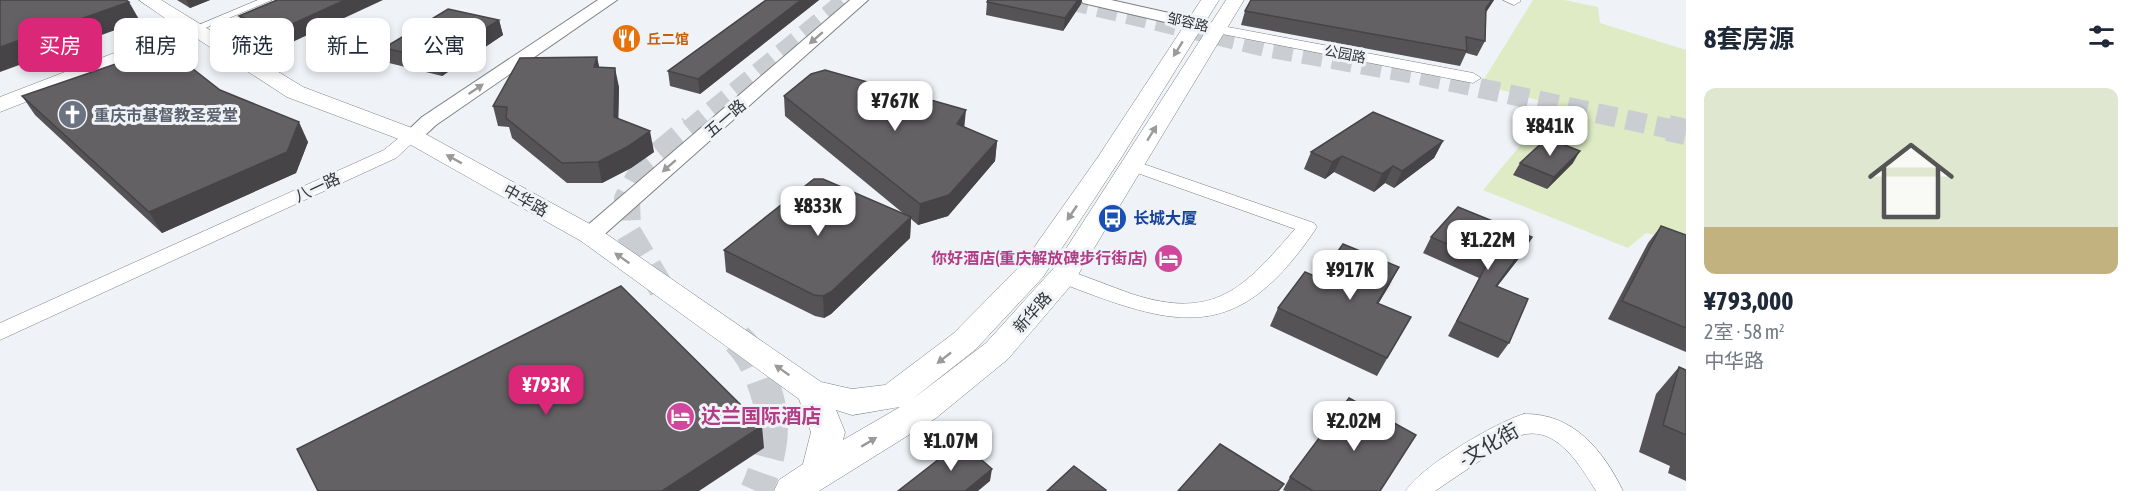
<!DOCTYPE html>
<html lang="zh">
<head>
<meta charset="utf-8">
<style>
	:root { --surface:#fff; --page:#f2f2f3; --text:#1f2937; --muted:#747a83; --line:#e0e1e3; --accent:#db2777 }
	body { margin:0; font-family:"Asap Condensed","Noto Sans SC",sans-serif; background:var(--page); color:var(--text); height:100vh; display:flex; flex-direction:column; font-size:22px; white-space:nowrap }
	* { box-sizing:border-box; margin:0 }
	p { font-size:20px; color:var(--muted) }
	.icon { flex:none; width:33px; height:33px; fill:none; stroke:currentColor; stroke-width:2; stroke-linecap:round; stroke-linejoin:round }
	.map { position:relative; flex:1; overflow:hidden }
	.sheet { display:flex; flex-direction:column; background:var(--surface); width:450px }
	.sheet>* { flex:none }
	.hud { position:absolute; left:18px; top:18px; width:570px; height:54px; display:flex; gap:12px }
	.price { position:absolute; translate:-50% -51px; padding:0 14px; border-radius:12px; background:#fff; color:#222; font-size:20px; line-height:39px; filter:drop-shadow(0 2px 3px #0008) }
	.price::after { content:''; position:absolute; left:50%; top:36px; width:18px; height:14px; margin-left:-9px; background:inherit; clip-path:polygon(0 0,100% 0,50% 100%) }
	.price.on { background:var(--accent); color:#fff }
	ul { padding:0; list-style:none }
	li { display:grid; align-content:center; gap:12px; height:318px; padding:0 18px }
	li+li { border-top:2px solid var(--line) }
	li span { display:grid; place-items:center; height:186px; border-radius:12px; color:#555 }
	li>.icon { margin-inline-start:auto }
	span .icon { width:108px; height:108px; fill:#fffc; stroke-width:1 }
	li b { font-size:26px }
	h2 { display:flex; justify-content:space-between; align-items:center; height:72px; padding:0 18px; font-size:26px }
	.tag { padding:0 21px; border-radius:12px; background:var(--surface); box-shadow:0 3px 9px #0003; font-size:21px; line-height:54px }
	.tag.on { background:var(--accent); color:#fff }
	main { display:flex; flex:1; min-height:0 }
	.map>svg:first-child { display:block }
	.green { fill:#deebc5 }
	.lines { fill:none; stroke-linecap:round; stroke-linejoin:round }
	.secondary-tunnel-far2 { stroke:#cacdd1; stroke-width:20; stroke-dasharray:20 10; stroke-linecap:butt }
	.secondary-tunnel-far1 { stroke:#cacdd1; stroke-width:26; stroke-dasharray:26 13; stroke-linecap:butt }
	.secondary-tunnel { stroke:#cacdd1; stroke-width:32; stroke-dasharray:32 16; stroke-linecap:butt }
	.pedestrian-casing { stroke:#7c7f82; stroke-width:1 }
	.minor-casing { stroke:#7c7f82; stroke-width:1 }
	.tertiary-casing { stroke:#7c7f82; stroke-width:2 }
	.secondary-casing { stroke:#7c7f82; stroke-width:1 }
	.pedestrian { fill:#fff; fill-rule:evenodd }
	.minor { fill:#fff; fill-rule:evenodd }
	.tertiary { fill:#fff; fill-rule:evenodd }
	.secondary { fill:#fff; fill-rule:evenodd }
	.wall { fill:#565357 }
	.shaded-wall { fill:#464447 }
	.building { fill:#646165; stroke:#464447; stroke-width:1.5 }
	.oneway { fill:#9a9a9b }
	.labels { text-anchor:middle; stroke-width:6; stroke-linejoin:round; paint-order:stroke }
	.far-street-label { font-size:14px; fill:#343537; stroke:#eff3f7 }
	.far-food-label { font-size:14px; font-weight:bold; fill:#c56008; stroke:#eff3f7; text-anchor:start }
	.worship-label { font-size:16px; font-weight:bold; fill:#5b616d; stroke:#eff3f7; text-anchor:start }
	.street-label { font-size:16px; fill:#343537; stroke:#eff3f7 }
	.transit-label { font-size:16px; font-weight:bold; fill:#164399; stroke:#eff3f7; text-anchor:start }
	.hotel-label { font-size:16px; font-weight:bold; fill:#b23c85; stroke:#eff3f7; text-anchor:end }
	.near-hotel-label { font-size:20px; font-weight:bold; fill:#b23c85; stroke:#eff3f7; text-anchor:start }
	.near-street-label { font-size:20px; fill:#343537; stroke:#eff3f7 }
</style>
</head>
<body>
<main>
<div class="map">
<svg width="1686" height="491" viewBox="0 0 1686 491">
	<rect width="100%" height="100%" fill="#eff3f7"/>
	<path class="green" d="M1533,0H1564L1598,7L1600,23L1686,50V243L1646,233L1628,248L1483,190L1554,105L1481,84Z"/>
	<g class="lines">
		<g class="secondary-tunnel-far2">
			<path d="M1069,0L1266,47L1415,74L1675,130"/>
			<path d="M689,130L847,0"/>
		</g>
		<g class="secondary-tunnel-far1">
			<path d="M1668,128L1686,132"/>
			<path d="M662,289L628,232L627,199L645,166L691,128"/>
		</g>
		<path class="secondary-tunnel" d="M737,339C750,351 757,366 763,383C778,423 773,452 756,491"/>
		<defs>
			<path id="pedestrian" d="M258,0H272L198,31L194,32L189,29Z"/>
			<g id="minor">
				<path d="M1503,0H1520L1521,1L1514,5Z"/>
				<path d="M1217,25L1473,73L1481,78L1473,83L1212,32L1210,29L1212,26Z"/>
				<path d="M412,131L420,136L396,158L0,340V323L384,150L406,132Z"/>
				<path d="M1132,160L1314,223L1317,227C1236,349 1175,327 1056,281L1053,276L1056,271L1063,269C1086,276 1109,286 1132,294C1215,321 1244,288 1295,229L1126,169L1123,165L1126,161Z"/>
				<path d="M1524,414C1573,413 1603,450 1623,491H1596C1578,462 1552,418 1512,439L1435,491H1406C1418,468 1498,421 1524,414Z"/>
			</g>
			<g id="tertiary">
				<path d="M598,0H617L436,125C426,134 419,144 405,140L402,136L422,117Z"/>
				<path d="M850,0H868L598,240L590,243L582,240L578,235L582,230Z"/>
				<path d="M1081,0H1111L1223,25L1226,29L1223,33L1217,34L1083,3Z"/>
			</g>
			<path id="secondary" d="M139,0H161L303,87L420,131L599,229L821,382L852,389L885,385L954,333L1023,263L1098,157L1201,0H1219L1121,158L1043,277L976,349L910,401L986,343L1053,269L1226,0H1244L1073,283L1008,359L936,418L819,491H774L779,480L803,464L811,432L799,399L581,241L404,141L287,97L193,36L0,112V97L179,28ZM900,407L843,440L845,432L836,410L852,415Z"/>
		</defs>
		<use href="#pedestrian" class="pedestrian-casing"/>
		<use href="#minor" class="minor-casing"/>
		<use href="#tertiary" class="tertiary-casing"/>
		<use href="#secondary" class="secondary-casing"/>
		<use href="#pedestrian" class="pedestrian"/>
		<use href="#minor" class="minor"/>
		<use href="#tertiary" class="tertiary"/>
		<use href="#secondary" class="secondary"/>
	</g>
	<g class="wall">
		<path d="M177,0H210L190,8Z"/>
		<path d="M277,0L286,45L246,31L239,16Z"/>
		<path d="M766,0H819L700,94L670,86L668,71Z"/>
		<path d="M988,0H1082L1081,4L1063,31L986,15L987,2Z"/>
		<path d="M1251,0H1494L1486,12L1485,41L1477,56L1466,53L1460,66L1241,25L1245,11Z"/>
		<path d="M499,20L503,35L442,76L389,63L384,48Z"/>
		<path d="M597,57L599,67L619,87L618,119L654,152L631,168L602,183H567L512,138L509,127L498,126L493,106Z"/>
		<path d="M220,90L308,142L296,173L162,233L35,115L22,96Z"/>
		<path d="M784,96L965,127L997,141L995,161L948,216L918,225L911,219L910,238L831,314L824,318L815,316L726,272L724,250L904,214L785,116Z"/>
		<path d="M1443,141L1434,158L1394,188L1385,183L1374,192L1334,172L1325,179L1304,169L1311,152Z"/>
		<path d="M1520,163H1573L1547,189L1513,175Z"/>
		<path d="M1661,226L1686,235V352L1608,319L1648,243Z"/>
		<path d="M1431,237H1532L1523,253L1497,286L1509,343L1498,358L1448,336L1479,278L1423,253Z"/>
		<path d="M1390,284L1378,304L1411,317L1377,376L1270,326L1278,308Z"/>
		<path d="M1679,367L1686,370V481L1668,473L1670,466L1639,452L1656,394Z"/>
		<path d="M1290,477L1380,491H1285L1283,490Z"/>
	</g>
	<g class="shaded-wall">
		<path d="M186,0H210L190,8Z"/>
		<path d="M345,0H383L286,45L279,30Z"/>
		<path d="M801,0H819L700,94L698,79Z"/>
		<path d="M1078,0H1082L1081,4L1063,31L1065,18Z"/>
		<path d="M1492,0H1494L1479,23L1486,8Z"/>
		<path d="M129,2L140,21L0,72V47Z"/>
		<path d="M499,20L503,35L442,76L437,60Z"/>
		<path d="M597,57L601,76L594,67Z"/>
		<path d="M615,68L619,87L618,137L614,117Z"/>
		<path d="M966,110L964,130L957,124Z"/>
		<path d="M299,122L308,142L296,173L162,233L149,212Z"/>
		<path d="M650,131L654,152L631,168L602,183L598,162Z"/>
		<path d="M997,141L995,161L948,216L918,225L920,204Z"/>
		<path d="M1443,141L1434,158L1394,188L1402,171Z"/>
		<path d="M1580,151L1573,163L1547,189L1554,177Z"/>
		<path d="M1342,156L1334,172L1325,179L1332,162Z"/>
		<path d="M1393,166L1385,183L1374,192L1382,174Z"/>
		<path d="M911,217L910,238L831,314L824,318L823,296Z"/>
		<path d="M1532,237L1523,253L1486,301L1496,286Z"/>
		<path d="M1399,267L1390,284L1368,321L1377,303Z"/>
		<path d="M762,426L764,448L699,491H662Z"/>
		<path d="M992,469L990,481L978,491H965Z"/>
	</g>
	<g class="building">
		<path d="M0,0H126L129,2L0,47Z"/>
		<path d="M277,0H345L279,30L239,16Z"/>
		<path d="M766,0H801L698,79L668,71Z"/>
		<path d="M988,0H1078L1065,18L987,2Z"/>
		<path d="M1251,0H1492L1486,8L1485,41L1466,37L1467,51L1245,11Z"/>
		<path d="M448,9L499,20L437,60L384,48Z"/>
		<path d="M165,47L220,90L299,122L287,152L149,212L22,96Z"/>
		<path d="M597,57L594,67L615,68L614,117L650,131L627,147L598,162L562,163L506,118L507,107L493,106L520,58Z"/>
		<path d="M825,70L966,110L957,124L997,141L949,195L920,204L784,96L811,74Z"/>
		<path d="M1373,112L1443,141L1402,171L1393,166L1382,174L1342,156L1332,162L1311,152Z"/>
		<path d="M1547,138L1580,151L1554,177L1520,163Z"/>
		<path d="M814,179H823L911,217L831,292L823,296L814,295L724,250Z"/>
		<path d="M1458,207L1532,237L1496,286L1528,299L1509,343L1457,321L1488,262L1431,237Z"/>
		<path d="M1661,226L1686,235V328L1622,301Z"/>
		<path d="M1343,244L1399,267L1377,303L1411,317L1387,358L1278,308L1305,272L1319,278Z"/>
		<path d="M621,286L762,426L662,491H318L297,449Z"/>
		<path d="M1679,367L1686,370V435L1663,425Z"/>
		<path d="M1349,398L1416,435L1380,491H1313L1290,477Z"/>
		<path d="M961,442L992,469L965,491H898Z"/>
		<path d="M1220,444L1284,484L1278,491H1178Z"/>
		<path d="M1074,466L1106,490L1105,491H1047Z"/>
	</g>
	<defs><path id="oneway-solid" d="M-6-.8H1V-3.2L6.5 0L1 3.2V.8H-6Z" transform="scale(1.5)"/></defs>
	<g class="oneway">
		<use href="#oneway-solid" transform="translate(816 38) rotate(139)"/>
		<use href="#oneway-solid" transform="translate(1178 49) rotate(122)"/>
		<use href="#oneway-solid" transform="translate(476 89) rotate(-34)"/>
		<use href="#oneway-solid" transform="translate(1152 133) rotate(-58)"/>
		<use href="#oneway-solid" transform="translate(454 159) rotate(-151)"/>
		<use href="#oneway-solid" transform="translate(669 166) rotate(139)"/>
		<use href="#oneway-solid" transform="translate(1072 213) rotate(124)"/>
		<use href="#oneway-solid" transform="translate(622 258) rotate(-145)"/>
		<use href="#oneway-solid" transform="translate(944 358) rotate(142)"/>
		<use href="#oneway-solid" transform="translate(782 370) rotate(-145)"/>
		<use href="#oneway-solid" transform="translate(869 442) rotate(-31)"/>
	</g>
	<defs>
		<symbol id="restaurant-disc" viewBox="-11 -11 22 22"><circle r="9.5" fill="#e8710a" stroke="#eff3f7"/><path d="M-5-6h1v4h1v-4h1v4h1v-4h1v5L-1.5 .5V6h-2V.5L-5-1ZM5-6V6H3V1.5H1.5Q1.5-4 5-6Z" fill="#fff"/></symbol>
		<symbol id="church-disc" viewBox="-11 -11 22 22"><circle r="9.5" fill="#6b7280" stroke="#eff3f7"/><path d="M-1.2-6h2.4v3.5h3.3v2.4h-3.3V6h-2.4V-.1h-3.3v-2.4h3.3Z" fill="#fff"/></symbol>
		<symbol id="bus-disc" viewBox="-11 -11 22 22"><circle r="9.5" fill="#1a4fb4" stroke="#eff3f7"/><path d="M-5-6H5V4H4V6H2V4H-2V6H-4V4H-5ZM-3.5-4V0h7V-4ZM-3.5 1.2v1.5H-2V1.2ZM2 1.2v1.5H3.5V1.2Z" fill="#fff"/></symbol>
		<symbol id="hotel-disc" viewBox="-11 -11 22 22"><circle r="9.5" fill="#d1479c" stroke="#eff3f7"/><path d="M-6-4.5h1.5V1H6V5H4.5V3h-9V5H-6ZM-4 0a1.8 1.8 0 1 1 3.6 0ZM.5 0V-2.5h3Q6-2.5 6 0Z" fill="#fff"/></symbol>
	</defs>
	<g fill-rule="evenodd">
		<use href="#restaurant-disc" x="610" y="22" width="33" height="33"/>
		<use href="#church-disc" x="56" y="98" width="33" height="33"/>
		<use href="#bus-disc" x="1096" y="202" width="33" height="33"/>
		<use href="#hotel-disc" x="1152" y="242" width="33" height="33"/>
		<use href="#hotel-disc" x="664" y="400" width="33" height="33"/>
	</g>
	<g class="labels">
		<g class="far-street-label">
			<text transform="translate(1188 22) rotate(13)" y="5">邹容路</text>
			<text transform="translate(1345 54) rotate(11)" y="5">公园路</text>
		</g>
		<g class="far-food-label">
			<text x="647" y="44">丘二馆</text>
		</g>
		<g class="worship-label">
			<text x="94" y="121">重庆市基督教圣爱堂</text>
		</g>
		<g class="street-label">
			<text transform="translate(725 118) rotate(-41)" y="6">五一路</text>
			<text transform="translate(317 187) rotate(-25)" y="6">八一路</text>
			<text transform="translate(526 200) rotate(29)" y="6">中华路</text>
			<text transform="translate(1032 312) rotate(-48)" y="6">新华路</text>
		</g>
		<g class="transit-label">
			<text x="1133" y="224">长城大厦</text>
		</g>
		<g class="hotel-label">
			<text x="1147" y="264">你好酒店(重庆解放碑步行街店)</text>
		</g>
		<g class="near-hotel-label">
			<text x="701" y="423">达兰国际酒店</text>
		</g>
		<g class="near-street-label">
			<text transform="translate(1489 445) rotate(-30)" y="7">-文化街</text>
		</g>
	</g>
</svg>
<b class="price" style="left:895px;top:132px">¥767K</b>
<b class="price" style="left:1550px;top:157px">¥841K</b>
<b class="price" style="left:818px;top:237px">¥833K</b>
<b class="price" style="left:1488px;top:271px">¥1.22M</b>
<b class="price" style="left:1350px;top:301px">¥917K</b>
<b class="price on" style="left:546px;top:416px">¥793K</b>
<b class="price" style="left:1354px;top:452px">¥2.02M</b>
<b class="price" style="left:951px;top:472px">¥1.07M</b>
<div class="hud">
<a class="tag on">买房</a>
<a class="tag">租房</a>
<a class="tag">筛选</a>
<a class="tag">新上</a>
<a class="tag">公寓</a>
</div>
</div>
<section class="sheet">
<h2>8套房源<svg class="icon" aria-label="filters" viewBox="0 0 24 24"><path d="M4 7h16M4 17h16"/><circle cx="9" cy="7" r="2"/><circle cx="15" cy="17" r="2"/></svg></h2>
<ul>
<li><span style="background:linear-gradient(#dfe7d0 75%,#c2b280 0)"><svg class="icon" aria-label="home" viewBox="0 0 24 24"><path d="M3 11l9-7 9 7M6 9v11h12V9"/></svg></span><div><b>¥793,000</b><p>2室 · 58 m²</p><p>中华路</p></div></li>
</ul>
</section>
</main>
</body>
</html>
